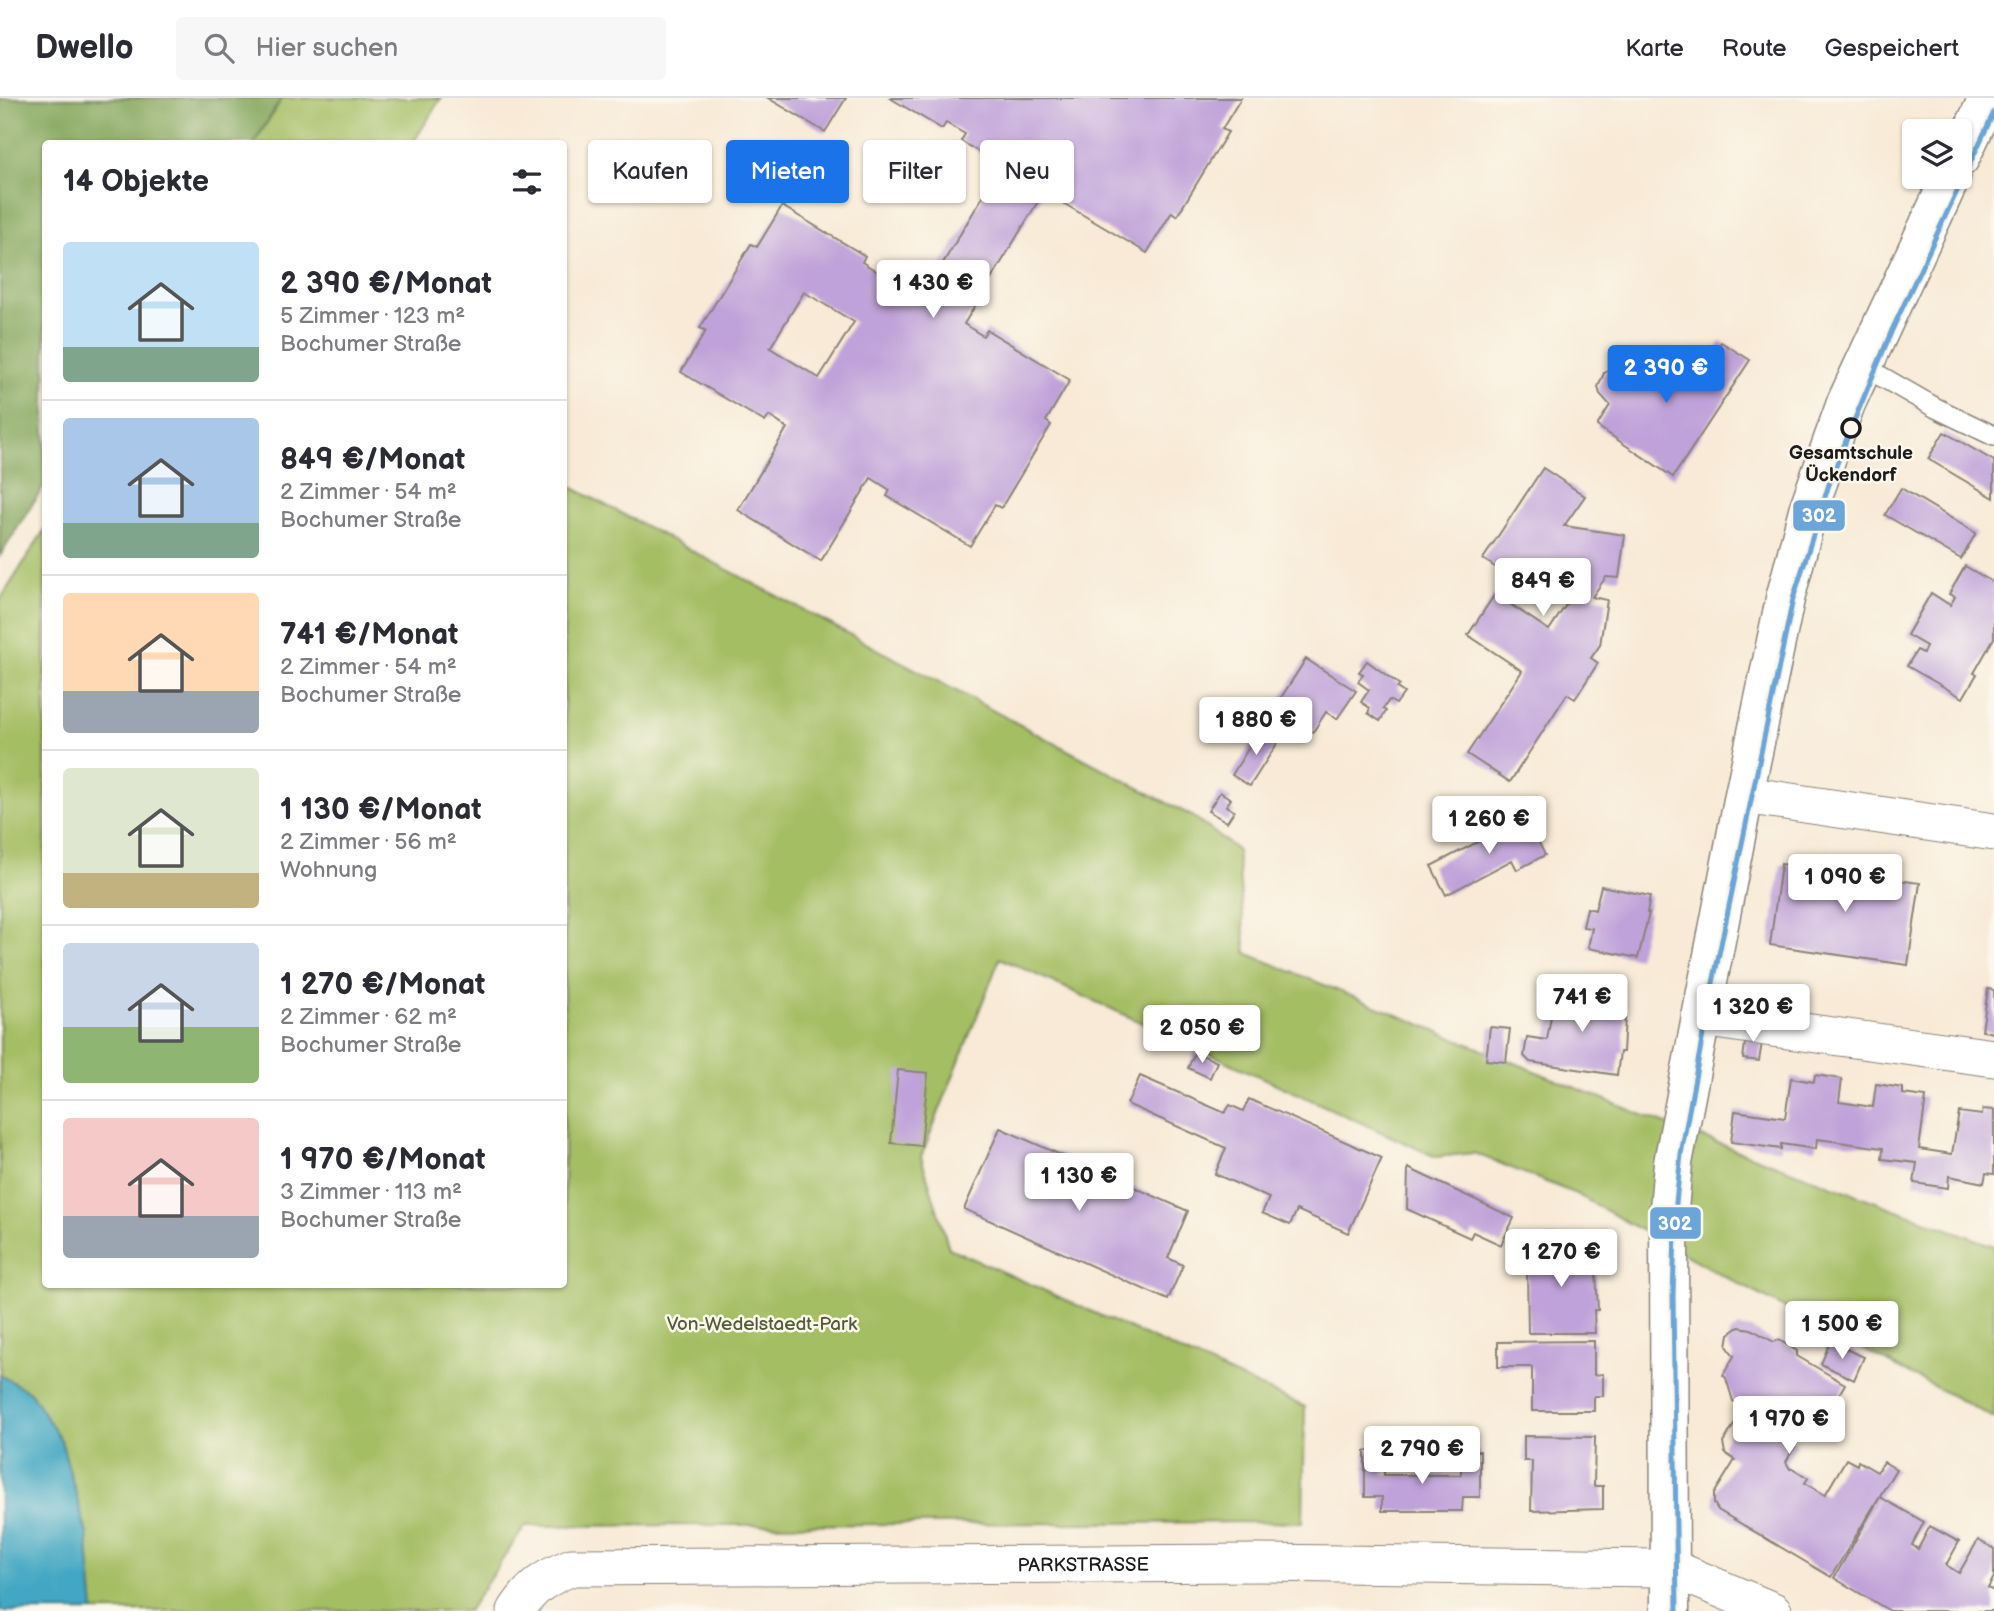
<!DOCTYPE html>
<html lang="de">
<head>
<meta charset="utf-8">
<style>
	:root { --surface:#fff; --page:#f7f7f7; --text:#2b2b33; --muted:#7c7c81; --line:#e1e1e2; --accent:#1a73e8 }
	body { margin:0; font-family:"Balsamiq Sans",sans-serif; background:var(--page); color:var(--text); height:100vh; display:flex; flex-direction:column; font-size:26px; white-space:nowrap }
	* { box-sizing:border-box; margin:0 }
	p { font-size:23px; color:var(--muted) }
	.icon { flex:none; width:38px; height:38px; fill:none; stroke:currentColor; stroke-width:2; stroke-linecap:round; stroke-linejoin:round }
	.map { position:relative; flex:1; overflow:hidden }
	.sheet { position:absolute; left:42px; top:42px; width:525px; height:1148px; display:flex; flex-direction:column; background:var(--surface); border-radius:7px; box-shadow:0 2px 5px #0004 }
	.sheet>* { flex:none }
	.hud { position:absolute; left:588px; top:42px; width:665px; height:63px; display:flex; gap:14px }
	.controls { position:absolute; left:1902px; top:21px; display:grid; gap:14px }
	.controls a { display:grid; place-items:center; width:70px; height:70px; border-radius:7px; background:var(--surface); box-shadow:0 2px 5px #0004; font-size:35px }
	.price { position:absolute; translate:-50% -60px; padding:0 16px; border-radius:7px; background:#fff; color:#222; font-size:23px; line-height:46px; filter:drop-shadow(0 2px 4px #0008) }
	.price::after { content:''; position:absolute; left:50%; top:42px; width:21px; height:16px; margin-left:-10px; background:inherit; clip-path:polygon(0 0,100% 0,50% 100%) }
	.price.active { background:var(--accent); color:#fff }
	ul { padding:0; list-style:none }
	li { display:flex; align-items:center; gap:21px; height:175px; padding:0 21px }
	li+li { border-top:2px solid var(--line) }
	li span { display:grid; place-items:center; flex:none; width:196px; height:140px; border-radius:7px; color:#555 }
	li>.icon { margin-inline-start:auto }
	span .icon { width:84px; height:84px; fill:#fffc; stroke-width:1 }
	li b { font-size:30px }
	h2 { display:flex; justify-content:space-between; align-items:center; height:84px; padding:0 21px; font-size:30px }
	.pill { padding:0 24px; border-radius:7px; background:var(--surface); box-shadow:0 2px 5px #0004; font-size:24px; line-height:63px }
	.pill.active { background:var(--accent); color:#fff }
	header { display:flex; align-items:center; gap:42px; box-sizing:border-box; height:98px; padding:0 35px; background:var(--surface); border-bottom:2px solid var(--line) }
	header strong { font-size:33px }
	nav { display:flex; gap:38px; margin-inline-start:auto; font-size:24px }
	.search { width:490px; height:63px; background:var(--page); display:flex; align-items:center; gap:18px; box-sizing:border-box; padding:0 24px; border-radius:7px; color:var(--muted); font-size:26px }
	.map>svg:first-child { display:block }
	.green { fill:#a4be64; stroke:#606d40; stroke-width:2 }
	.forest { fill:#83a55a; stroke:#50603b; stroke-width:2 }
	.water { fill:#42a7c2; stroke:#2f626f; stroke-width:2 }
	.building { fill:#bfa2d9; fill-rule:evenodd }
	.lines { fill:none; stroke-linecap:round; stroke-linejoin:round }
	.service-casing { stroke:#8a8379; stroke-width:22 }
	.minor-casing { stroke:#8a8379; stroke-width:39 }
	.secondary-casing { stroke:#8a8379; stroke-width:41 }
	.service { stroke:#fff; stroke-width:19 }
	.minor { stroke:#fff; stroke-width:37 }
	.secondary { stroke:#fff; stroke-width:38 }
	.tram-1-casing { stroke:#fbf7ec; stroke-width:10 }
	.tram-1 { stroke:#6ba5d9; stroke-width:5 }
	.stop-dot { fill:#fbf7ec; stroke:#1c1c1c; stroke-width:3.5 }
	.labels { text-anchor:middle; stroke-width:5; stroke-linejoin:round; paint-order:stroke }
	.stop-label { font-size:19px; font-weight:bold; fill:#1c1c1c; stroke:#fbf7ec }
	.park-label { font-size:19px; fill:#525d39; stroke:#fbf7ec }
	.street-label { font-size:19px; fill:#1c1c1c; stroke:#fbf7ec }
	.line-badge { stroke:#fbf7ec; stroke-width:2.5 }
	.badge-label { font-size:19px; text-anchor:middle; font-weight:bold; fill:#fff }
</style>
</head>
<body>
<header>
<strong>Dwello</strong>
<div class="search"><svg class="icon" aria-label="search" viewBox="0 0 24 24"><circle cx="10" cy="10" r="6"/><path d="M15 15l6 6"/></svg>Hier suchen</div>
<nav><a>Karte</a><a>Route</a><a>Gespeichert</a></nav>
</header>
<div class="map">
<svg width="1994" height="1513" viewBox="0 0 1994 1513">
	<rect width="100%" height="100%" fill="#fbf7ec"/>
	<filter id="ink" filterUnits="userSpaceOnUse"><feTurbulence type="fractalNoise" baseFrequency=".0143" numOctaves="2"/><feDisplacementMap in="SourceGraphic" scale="14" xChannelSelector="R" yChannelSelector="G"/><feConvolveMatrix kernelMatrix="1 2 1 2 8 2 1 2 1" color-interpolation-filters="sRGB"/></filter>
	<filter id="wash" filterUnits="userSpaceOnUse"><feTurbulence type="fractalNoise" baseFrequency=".00686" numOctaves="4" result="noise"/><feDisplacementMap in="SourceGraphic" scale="28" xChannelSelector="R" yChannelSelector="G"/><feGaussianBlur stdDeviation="1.57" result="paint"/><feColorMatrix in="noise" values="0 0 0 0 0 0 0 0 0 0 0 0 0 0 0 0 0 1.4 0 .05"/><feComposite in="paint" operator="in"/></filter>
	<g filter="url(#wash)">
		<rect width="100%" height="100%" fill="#f8ead6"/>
		<g class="green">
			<path d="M282,0H441L413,45L254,46Z"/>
			<path d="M564,385L1194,719L1237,752L1246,855L1645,1018L1994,1148V1320L1722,1177L1576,1096L1474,1055L1436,1059L1000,860L921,1059L949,1150L1305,1309L1303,1424L525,1428L468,1513H0V502L45,431L46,1186H564Z"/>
		</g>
		<path class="forest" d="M0,0H282L254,45L46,46L45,386L0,458Z"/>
		<path class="water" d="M0,1277L30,1294L61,1342L87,1436L94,1513H0Z"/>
		<g id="blocks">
			<g class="building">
				<path d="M768,0H846L825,34Z"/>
				<path d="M890,0H1241L1222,31L1228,34L1177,118L1172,114L1147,155L1063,105L1067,98L1048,87L964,226L983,238L987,232L1070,282L1046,323L1051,327L1001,410L995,407L970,448L887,398L890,392L871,380L821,463L738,412L787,330L769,318L765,324L681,274L706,233L700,230L751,146L757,149L782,108L865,158L862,164L881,176L884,170L925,195L1001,68L961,43L965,36L946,25L942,31ZM804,194L854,224L819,280L770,250Z"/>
				<path d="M1721,244L1750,262L1673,379L1597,328L1610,307L1600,296L1598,289L1604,275L1611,271L1617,269L1631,274L1645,254L1693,285Z"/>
				<path d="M1944,334L1994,363V400L1928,361Z"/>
				<path d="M1543,370L1585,398L1564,428L1625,437L1619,480L1606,479L1592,499L1607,502L1600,547L1591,560L1598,565L1575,601L1567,596L1510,684L1467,656L1522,573L1468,537L1495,496L1549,532L1572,498L1534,473L1525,489L1483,461Z"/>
				<path d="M1901,390L1976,435L1961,461L1885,417Z"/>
				<path d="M1965,468L1994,485V540L1974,575L1977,576L1963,600L1907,568L1917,552L1923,555L1926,548L1907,537L1931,495L1950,507L1955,499L1949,496Z"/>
				<path d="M1306,561L1356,593L1337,621L1326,614L1313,634L1275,609Z"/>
				<path d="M1367,563L1400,587L1397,590L1404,595L1396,606L1389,602L1383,611L1386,613L1380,623L1368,615L1370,610L1361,604L1369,592L1358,584L1363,576L1359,574Z"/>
				<path d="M1262,628L1273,635L1271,640L1278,644L1250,688L1232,677Z"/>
				<path d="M1220,694L1231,701L1226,708L1234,713L1227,724L1208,713Z"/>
				<path d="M1526,719L1545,757L1517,772L1512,762L1446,797L1431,768Z"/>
				<path d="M1781,766L1920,785L1908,867L1770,847Z"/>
				<path d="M1601,788L1650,798L1647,815H1649L1638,860L1588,850L1592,830L1583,829L1587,810L1595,812Z"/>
				<path d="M1988,891L1994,892V935L1982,933Z"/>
				<path d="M1555,894L1626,902L1623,954H1620L1617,977L1530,964L1524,958L1527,939L1547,942Z"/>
				<path d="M1490,929L1510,931L1506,964L1486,962Z"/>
				<path d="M1747,930L1764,932L1759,963L1743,961Z"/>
				<path d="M1195,954L1217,964L1210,980L1188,970Z"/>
				<path d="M898,972L928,975L921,1048L891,1045Z"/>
				<path d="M1815,977L1842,981L1839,1004L1873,1009L1876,986L1903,990V996L1926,999L1919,1051L1952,1056L1959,1014L1982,1017L1983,1011L1994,1012V1076L1986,1075L1984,1085L1949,1078L1948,1090L1914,1085L1917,1065L1882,1061L1883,1050L1817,1041L1816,1051L1781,1046V1051L1731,1044L1735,1013L1785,1020L1791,980L1814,984Z"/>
				<path d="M1140,978L1225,1015L1230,1007L1243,1013L1249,1001L1382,1060L1348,1135L1297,1112L1290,1127L1262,1115L1269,1100L1215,1076L1226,1050L1127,1006Z"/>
				<path d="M1000,1030L1188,1113L1168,1160L1183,1167L1168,1202L964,1111Z"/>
				<path d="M1408,1070L1514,1120L1501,1147L1473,1134L1470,1140L1407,1111Z"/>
				<path d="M1544,1140H1570V1153H1595L1598,1212H1594L1595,1235H1528L1527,1170H1518V1155L1544,1153Z"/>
				<path d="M1739,1229L1751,1231L1774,1244L1779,1242L1797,1253V1258L1845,1286L1830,1312L1832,1318L1825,1329L1819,1332L1800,1319L1789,1340L1796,1346L1786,1364L1790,1371H1794L1808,1380L1805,1385L1825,1397L1846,1361L1857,1367L1858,1363L1877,1374L1884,1364L1896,1371L1831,1479L1718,1412L1714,1405V1396L1735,1362L1725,1355L1723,1345L1744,1310L1733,1303L1726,1280L1723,1277L1734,1258L1727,1248L1729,1236Z"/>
				<path d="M1594,1243V1277L1603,1276V1298H1594V1313H1532V1269H1498V1244Z"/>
				<path d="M1830,1244L1864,1259L1854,1282L1821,1266Z"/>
				<path d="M1524,1338L1595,1339L1594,1388H1603V1411L1531,1413L1532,1363H1524Z"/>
				<path d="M1365,1353H1384V1377H1461V1353H1480V1399H1463L1462,1413H1382V1399H1365Z"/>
				<path d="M1880,1399L1924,1424L1912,1447L1918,1451L1930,1428L1959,1444L1946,1467L1959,1475L1978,1442L1994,1451V1479L1988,1490L1994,1493V1513H1890L1834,1480Z"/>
			</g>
		</g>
	</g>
	<g filter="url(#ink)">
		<use href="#blocks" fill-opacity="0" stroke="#8a8379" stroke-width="2"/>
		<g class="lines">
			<defs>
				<path id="service" d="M1863,268L1936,310L1994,338"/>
				<g id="minor">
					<path d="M1744,697L1994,734"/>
					<path d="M1700,920L1994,960"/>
					<path id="s1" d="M516,1513C532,1488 545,1480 572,1469L1258,1465L1659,1470L1676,1472L1773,1513"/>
				</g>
				<g id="secondary">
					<path d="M1960,60L1988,0"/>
					<path d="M1670,1513L1669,1111L1673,1065L1744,697L1785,501L1808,412L1846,305L1951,79"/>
				</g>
			</defs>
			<use href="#service" class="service-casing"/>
			<use href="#minor" class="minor-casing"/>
			<use href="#secondary" class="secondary-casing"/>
			<use href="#service" class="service"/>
			<use href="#minor" class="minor"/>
			<use href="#secondary" class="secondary"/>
			<defs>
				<path id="tram-1" d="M1677,1513L1673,1196L1676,1105L1681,1056L1709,904L1793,501L1830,383L1851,330L1892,232L1994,14"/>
			</defs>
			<use href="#tram-1" class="tram-1-casing"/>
			<use href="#tram-1" class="tram-1"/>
		</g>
	</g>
	<circle class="stop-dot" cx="1851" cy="330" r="9"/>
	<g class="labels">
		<g class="stop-label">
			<text x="1851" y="361">Gesamtschule<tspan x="1851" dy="22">Ückendorf</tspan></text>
		</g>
		<g class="park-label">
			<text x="762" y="1232">Von-Wedelstaedt-Park</text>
		</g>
		<g class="street-label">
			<text dy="7" stroke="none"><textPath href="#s1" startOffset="584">PARKSTRASSE</textPath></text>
		</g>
	</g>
	<g class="line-badge">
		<rect x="1792" y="401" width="54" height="33" rx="7" fill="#6ba5d9"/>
		<rect x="1649" y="1108" width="53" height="34" rx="7" fill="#6ba5d9"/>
	</g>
	<g class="badge-label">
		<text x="1819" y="424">302</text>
		<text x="1675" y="1132">302</text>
	</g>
</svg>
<div class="controls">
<a><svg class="icon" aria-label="layers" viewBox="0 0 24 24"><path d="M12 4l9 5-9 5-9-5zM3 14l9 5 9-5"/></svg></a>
</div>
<b class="price" style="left:933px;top:222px">1 430 €</b>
<b class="price active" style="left:1666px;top:307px">2 390 €</b>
<b class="price" style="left:1543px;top:520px">849 €</b>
<b class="price" style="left:1256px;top:659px">1 880 €</b>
<b class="price" style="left:1489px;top:758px">1 260 €</b>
<b class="price" style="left:1845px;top:816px">1 090 €</b>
<b class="price" style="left:1582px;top:936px">741 €</b>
<b class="price" style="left:1753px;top:946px">1 320 €</b>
<b class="price" style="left:1202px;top:967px">2 050 €</b>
<b class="price" style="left:1079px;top:1115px">1 130 €</b>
<b class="price" style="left:1561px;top:1191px">1 270 €</b>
<b class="price" style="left:1842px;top:1263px">1 500 €</b>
<b class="price" style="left:1789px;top:1358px">1 970 €</b>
<b class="price" style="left:1422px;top:1388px">2 790 €</b>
<div class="hud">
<a class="pill">Kaufen</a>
<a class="pill active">Mieten</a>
<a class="pill">Filter</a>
<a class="pill">Neu</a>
</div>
<section class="sheet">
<h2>14 Objekte<svg class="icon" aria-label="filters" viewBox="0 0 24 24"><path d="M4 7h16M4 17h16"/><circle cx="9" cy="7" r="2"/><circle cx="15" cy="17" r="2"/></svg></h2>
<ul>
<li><span style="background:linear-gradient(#bfe0f5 75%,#7fa58c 0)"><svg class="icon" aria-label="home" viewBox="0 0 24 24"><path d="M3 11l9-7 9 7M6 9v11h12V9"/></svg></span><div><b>2 390 €/Monat</b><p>5 Zimmer · 123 m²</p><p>Bochumer Straße</p></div></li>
<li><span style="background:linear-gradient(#a9c7e8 75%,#7fa58c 0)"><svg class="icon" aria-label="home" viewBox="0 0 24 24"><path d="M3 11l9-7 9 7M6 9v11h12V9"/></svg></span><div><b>849 €/Monat</b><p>2 Zimmer · 54 m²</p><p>Bochumer Straße</p></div></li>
<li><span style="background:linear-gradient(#ffd9b3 70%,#9aa5b1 0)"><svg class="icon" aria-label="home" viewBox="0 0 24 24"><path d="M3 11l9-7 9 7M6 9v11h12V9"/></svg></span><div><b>741 €/Monat</b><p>2 Zimmer · 54 m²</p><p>Bochumer Straße</p></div></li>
<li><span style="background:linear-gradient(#dfe7d0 75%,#c2b280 0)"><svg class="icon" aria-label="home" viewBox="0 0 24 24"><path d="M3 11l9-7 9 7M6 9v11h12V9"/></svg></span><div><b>1 130 €/Monat</b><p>2 Zimmer · 56 m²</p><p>Wohnung</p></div></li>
<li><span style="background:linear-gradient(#c9d6e8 60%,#8fb573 0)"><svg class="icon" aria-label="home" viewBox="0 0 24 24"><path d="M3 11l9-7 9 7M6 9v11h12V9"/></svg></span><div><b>1 270 €/Monat</b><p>2 Zimmer · 62 m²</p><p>Bochumer Straße</p></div></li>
<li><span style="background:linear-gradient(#f6c9c9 70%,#9aa5b1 0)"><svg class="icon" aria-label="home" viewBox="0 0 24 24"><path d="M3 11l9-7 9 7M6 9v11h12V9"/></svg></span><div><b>1 970 €/Monat</b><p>3 Zimmer · 113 m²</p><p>Bochumer Straße</p></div></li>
</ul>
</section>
</div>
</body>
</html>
